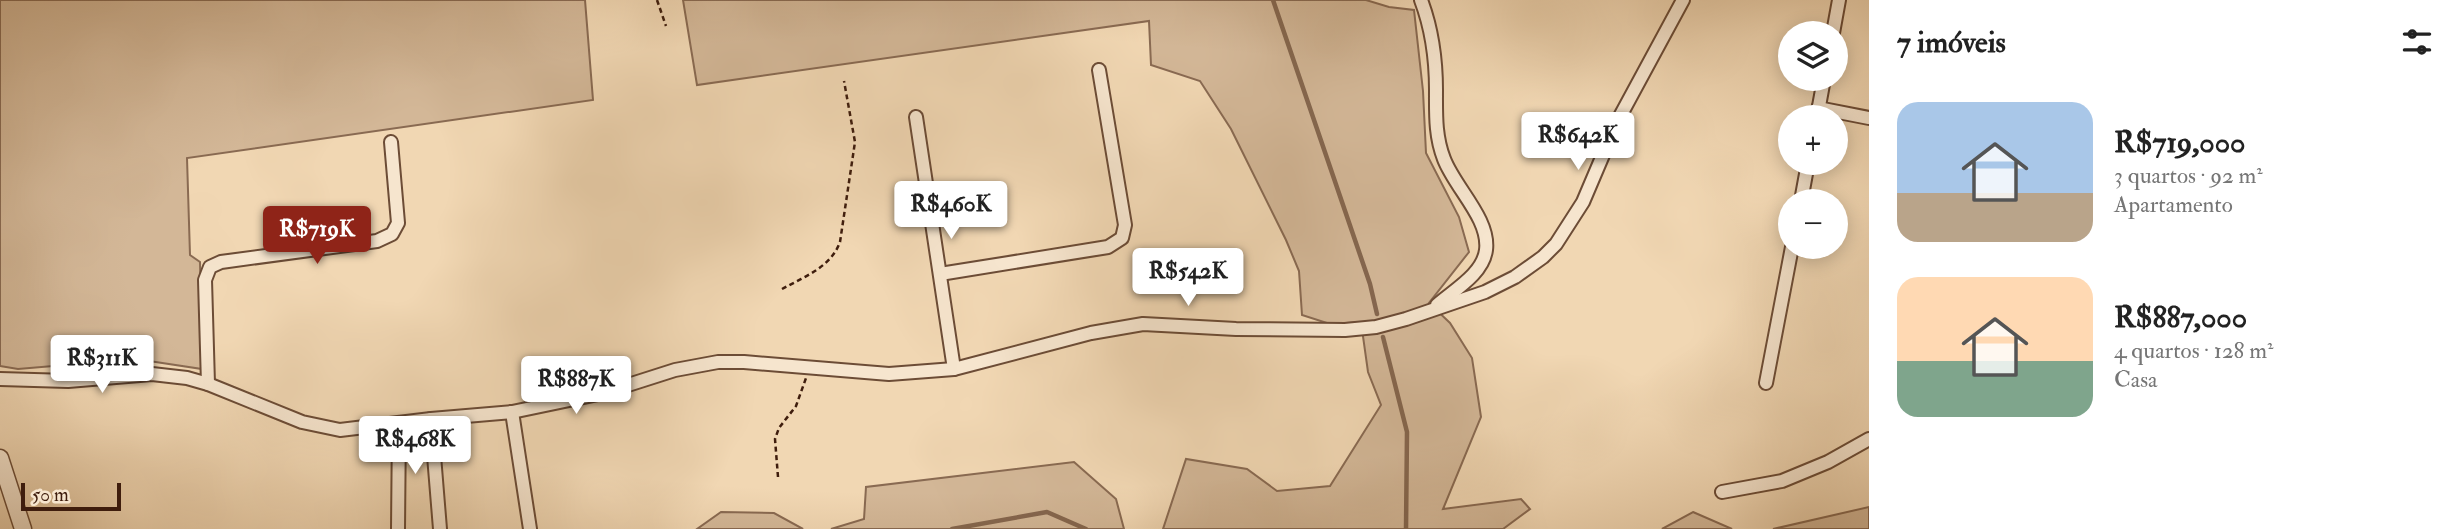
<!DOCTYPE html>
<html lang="pt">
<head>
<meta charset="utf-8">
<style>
	:root { --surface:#fff; --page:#f2f2f2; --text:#222; --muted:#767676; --accent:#8f2418 }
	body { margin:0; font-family:"IM FELL Double Pica",serif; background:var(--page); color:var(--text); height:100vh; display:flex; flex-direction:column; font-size:26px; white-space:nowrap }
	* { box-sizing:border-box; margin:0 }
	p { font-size:23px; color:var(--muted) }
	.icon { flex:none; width:38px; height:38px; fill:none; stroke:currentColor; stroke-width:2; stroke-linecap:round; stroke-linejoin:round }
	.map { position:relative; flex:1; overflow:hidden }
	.side { display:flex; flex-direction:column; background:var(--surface); width:595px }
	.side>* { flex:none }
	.buttons { position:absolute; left:1778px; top:21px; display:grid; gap:14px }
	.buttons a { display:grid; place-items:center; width:70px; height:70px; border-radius:50%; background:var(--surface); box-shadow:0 4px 18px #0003; font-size:35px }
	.scale { position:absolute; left:21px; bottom:18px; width:100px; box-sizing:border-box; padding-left:7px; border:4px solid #3f1d0d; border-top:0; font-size:19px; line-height:24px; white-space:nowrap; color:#3f1d0d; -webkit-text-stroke:5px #f6e5ce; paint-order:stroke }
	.price { position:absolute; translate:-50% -60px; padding:0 16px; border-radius:7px; background:#fff; color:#222; font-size:23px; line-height:46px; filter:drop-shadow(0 2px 4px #0008) }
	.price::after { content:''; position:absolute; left:50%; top:42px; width:21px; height:16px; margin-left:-10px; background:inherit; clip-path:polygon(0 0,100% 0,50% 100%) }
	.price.active { background:var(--accent); color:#fff }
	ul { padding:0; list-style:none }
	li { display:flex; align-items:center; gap:21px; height:175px; padding:0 28px }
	li span { display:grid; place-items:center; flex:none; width:196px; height:140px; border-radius:21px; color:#555 }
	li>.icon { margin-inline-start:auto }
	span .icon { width:84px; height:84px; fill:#fffc; stroke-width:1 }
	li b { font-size:30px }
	h2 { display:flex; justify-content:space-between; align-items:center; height:84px; padding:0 28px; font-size:30px }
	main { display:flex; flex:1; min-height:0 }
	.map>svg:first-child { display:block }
	.green { fill:#d3b797; stroke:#896a52; stroke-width:2 }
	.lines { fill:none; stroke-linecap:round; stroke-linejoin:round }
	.stream { stroke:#85674f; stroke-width:4.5 }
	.minor-casing { stroke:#6c4c36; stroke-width:16 }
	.tertiary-casing { stroke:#6c4c36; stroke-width:19 }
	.path { stroke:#3f1d0d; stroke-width:2.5; stroke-dasharray:5 3.5; stroke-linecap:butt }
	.minor { stroke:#f6e5ce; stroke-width:12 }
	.tertiary { stroke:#f6e5ce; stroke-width:16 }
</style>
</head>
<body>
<main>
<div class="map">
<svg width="1869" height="529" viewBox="0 0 1869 529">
	<rect width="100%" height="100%" fill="#f1d7b3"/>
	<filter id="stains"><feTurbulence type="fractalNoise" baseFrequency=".00286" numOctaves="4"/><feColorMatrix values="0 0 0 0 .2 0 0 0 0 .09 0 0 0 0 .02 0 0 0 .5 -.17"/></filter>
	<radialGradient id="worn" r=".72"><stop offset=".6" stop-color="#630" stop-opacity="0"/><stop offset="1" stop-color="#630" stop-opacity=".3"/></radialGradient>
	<g class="green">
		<path d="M0,0H585L593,100L187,158L190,255L200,262L202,369L136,359L18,369L0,366Z"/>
		<path d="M683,0H1366L1389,7L1414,10L1423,91L1426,153L1459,217L1469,252L1429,303L1450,323L1472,358L1481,417L1443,509L1521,499L1530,509L1503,529H1163L1186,459L1247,469L1277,491L1330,486L1381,405L1368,372L1361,322L1330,324L1302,315L1299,271L1286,240L1231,129L1200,81L1151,65L1149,21L697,85Z"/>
		<path d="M1074,462L1116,499L1124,529H831L864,519L866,487Z"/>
		<path d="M1869,507V529H1773Z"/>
		<path d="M721,512L774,513L803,529H697Z"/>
		<path d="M1693,512L1732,529H1662Z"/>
	</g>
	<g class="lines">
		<g class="stream">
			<path d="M1273,0L1370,284L1377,314"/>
			<path d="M1383,337L1407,432L1406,529"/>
			<path d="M952,529L1047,512L1086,529"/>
		</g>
		<defs>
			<g id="minor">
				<path d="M1421,0C1432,29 1436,59 1436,90C1436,114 1435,136 1444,159C1455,188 1490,219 1486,250C1483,274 1454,290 1437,305"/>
				<path d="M1833,33L1839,0"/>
				<path d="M1818,108L1869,118"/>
				<path d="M916,117L954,369"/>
				<path d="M1817,117L1824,79"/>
				<path d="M1801,201L1808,163"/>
				<path d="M940,274L1108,247L1122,238L1125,225L1099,70"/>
				<path d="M0,379L68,381L152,374L187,378L208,384L302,422L340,430L431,419L512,412L603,393L675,370L718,362H744L889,374L954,369L1091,333L1143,324L1236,329L1345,330L1376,327L1406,319L1485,292L1515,277L1543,257L1556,244L1583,202L1617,122L1683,0"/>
				<path d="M1766,383L1792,247"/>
				<path d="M208,384L205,280L210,267L221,262L377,241L392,234L398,223L391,142"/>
				<path d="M512,412L530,529"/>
				<path d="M431,419L440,529"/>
				<path d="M1722,492L1782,481L1828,462L1869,439"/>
				<path d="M398,529L399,424"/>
			</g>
			<path id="tertiary" d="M0,458L23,529"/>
		</defs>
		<use href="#minor" class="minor-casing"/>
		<use href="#tertiary" class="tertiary-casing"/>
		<g class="path">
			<path d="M657,0L666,26"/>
			<path d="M782,289C804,277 831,267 840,242L855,142L844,81"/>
			<path d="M778,477L775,439L779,428L796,406L806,378"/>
		</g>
		<use href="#minor" class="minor"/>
		<use href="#tertiary" class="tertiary"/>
	</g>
	<rect width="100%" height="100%" filter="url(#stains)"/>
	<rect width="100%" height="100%" fill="url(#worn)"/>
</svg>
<div class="buttons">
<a><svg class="icon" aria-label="layers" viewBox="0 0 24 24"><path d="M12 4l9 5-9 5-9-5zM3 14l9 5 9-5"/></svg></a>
<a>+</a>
<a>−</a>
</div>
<div class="scale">50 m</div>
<b class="price" style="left:1578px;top:172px">R$642K</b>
<b class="price" style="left:951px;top:241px">R$460K</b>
<b class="price active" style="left:317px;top:266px">R$719K</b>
<b class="price" style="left:1188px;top:308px">R$542K</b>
<b class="price" style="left:102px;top:395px">R$311K</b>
<b class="price" style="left:576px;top:416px">R$887K</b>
<b class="price" style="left:415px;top:476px">R$468K</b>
</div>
<section class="side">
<h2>7 imóveis<svg class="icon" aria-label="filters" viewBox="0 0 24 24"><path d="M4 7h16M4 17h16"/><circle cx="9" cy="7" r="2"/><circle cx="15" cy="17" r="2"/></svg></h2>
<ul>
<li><span style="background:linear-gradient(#a9c7e8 65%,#b9a48a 0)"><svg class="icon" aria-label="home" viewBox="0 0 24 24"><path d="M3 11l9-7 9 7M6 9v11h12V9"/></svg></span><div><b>R$719,000</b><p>3 quartos · 92 m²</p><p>Apartamento</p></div></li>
<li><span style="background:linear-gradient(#ffd9b3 60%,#7fa58c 0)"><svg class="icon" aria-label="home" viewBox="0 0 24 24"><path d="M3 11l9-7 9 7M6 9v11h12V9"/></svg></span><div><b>R$887,000</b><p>4 quartos · 128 m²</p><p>Casa</p></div></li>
</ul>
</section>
</main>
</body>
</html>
